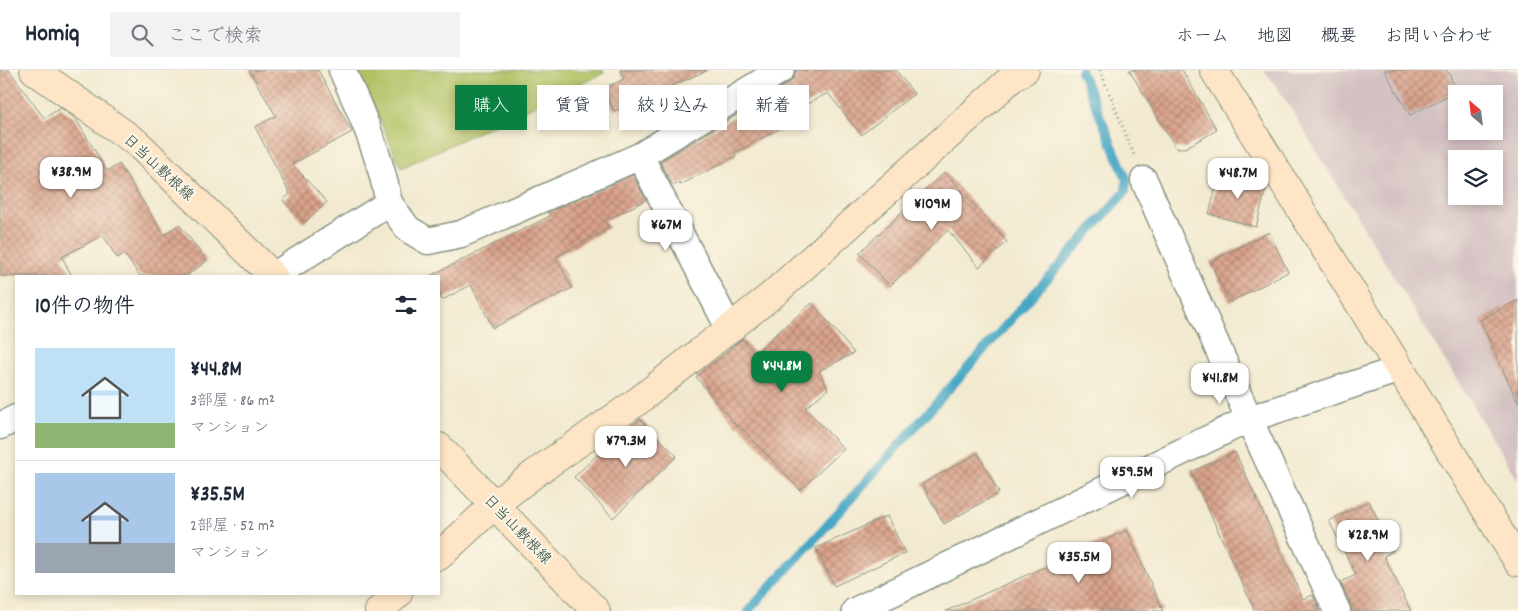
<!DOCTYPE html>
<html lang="ja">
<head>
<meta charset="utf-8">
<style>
	:root { --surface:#fff; --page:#f2f2f3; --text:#1f2937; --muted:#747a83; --line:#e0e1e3; --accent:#0b8043 }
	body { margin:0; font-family:Dekko,"Klee One",sans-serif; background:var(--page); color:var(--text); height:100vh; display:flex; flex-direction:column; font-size:19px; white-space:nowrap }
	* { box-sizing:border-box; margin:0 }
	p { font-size:16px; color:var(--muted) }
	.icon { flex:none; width:28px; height:28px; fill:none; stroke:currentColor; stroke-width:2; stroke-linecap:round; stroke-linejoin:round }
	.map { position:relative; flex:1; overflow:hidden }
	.sheet { position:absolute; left:15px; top:205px; width:425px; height:320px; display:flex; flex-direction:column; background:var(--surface); border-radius:0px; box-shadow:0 2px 8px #0003 }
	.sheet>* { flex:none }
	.top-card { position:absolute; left:455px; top:15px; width:475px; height:45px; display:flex; gap:10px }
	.needle { width:32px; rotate:332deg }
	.controls { position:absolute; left:1448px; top:15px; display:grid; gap:10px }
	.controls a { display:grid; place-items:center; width:55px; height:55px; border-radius:0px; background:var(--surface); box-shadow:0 2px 8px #0003; font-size:25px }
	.price { position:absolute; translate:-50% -42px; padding:0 11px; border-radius:10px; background:#fff; color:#222; font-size:16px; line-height:32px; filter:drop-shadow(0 1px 2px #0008) }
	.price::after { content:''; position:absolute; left:50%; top:30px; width:15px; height:11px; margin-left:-8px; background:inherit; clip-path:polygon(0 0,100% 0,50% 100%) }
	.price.on { background:var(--accent); color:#fff }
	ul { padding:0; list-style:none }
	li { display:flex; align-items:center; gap:15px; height:125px; padding:0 20px }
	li+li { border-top:1px solid var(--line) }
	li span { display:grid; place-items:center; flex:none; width:140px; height:100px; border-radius:0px; color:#555 }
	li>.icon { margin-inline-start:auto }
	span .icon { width:60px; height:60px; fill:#fffc; stroke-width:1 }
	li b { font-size:21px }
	h2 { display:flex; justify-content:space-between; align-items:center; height:60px; padding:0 20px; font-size:21px }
	.pill { padding:0 18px; border-radius:0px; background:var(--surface); box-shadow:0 2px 8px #0003; font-size:18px; line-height:45px }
	.pill.on { background:var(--accent); color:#fff }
	header { display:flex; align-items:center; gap:30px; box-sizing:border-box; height:70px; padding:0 25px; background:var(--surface); border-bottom:1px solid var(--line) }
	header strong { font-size:24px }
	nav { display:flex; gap:28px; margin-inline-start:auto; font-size:18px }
	.search { width:350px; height:45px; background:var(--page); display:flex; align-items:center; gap:12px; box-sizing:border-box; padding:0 18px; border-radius:0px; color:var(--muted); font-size:19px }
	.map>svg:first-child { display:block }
	.industrial { fill:#d2bfc1; fill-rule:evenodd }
	.green { fill:#b1c265; stroke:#68804c }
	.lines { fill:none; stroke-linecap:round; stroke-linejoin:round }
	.stream { stroke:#46a7c5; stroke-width:9 }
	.building { fill:url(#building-cross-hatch) }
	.street-casing { stroke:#889482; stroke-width:29 }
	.secondary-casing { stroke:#889482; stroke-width:30 }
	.path { stroke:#889482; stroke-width:3; stroke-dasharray:1 4; stroke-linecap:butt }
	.street { stroke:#fff; stroke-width:26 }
	.secondary { stroke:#fde5c5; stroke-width:28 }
	.labels { text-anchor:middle; stroke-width:4.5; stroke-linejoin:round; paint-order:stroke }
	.street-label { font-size:15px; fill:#1f3d34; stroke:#fcf5e5 }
</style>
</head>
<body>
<header>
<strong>Homiq</strong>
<div class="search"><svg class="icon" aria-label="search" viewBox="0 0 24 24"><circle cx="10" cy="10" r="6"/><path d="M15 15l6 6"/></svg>ここで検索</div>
<nav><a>ホーム</a><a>地図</a><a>概要</a><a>お問い合わせ</a></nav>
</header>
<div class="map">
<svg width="1518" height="541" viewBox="0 0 1518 541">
	<defs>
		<pattern id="building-cross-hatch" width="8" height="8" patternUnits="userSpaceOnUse" patternTransform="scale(1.25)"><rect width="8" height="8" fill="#daa28b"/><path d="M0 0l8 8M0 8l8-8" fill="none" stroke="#b08572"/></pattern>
	</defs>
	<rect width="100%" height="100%" fill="#fcf5e5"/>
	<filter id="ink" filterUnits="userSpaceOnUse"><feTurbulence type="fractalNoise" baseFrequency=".02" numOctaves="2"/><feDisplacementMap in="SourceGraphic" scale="10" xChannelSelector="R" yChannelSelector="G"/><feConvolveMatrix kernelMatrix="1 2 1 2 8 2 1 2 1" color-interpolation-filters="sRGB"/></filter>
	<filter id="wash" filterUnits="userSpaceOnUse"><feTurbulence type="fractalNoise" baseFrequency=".0096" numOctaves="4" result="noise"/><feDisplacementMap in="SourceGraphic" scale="20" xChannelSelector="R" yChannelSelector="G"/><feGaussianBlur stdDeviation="1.12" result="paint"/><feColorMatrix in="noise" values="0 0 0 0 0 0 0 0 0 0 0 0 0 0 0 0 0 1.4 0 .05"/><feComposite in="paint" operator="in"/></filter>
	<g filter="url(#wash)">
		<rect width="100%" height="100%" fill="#f2ead0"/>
		<path class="industrial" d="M1264,0H1518V410L1283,26ZM1456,24H1494V61H1456ZM1456,89H1494V126H1456Z"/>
		<path class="green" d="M358,0H603L604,3L401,98Z"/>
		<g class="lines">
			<path class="stream" d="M748,541L822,461L1125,122L1127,110L1081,1"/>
		</g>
		<g id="blocks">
			<g class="building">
				<path d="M0,0H9L44,48L61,38L76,49L107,101L119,94L164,165L179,154L207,191L186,206H140L124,184L117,188L103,165L62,187L72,206H0Z"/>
				<path d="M249,0H318L352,62L292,94L327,132L304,153L283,130L290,124L255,57L276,46Z"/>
				<path d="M620,0H708L614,41L603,19L624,9Z"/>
				<path d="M796,0H896L914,24L861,65L828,23L778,49L783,57L734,83L736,86L680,115L679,113L673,116L660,92L789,13L794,8Z"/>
				<path d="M1129,0H1182L1217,60L1185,78H1176Z"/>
				<path d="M1384,0H1447L1457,21L1410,45Z"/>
				<path d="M945,102L1007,172L979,197L948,160L890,216L859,183L918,127V126Z"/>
				<path d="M1220,102L1267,115L1256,157L1209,144Z"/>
				<path d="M633,105L646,130L605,151L609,158L556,187L572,218L493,258L471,215L442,230L439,223V206H430L550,146L548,142Z"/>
				<path d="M1269,162L1288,202L1230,232L1210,192Z"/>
				<path d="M1518,230V333L1480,250Z"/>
				<path d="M812,233L854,283L819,301L828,319L805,338L844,379L800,420L739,355L737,357L696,307L742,269L754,283Z"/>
				<path d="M640,349L677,386L613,448L574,407L599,383L601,385Z"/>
				<path d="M1235,382L1303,529L1313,525L1320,541H1255L1191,402Z"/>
				<path d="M978,383L999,423L944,454L922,414Z"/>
				<path d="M1369,431L1393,481L1384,486L1411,541H1352L1351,535L1340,512L1356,505L1329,451Z"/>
				<path d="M887,446L905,483L834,516L816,478Z"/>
				<path d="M1127,460L1163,541H946Z"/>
			</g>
		</g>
	</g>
	<g filter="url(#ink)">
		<use href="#blocks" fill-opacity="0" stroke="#889482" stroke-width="1"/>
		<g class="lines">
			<defs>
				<g id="street">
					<path d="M342,0C362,44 380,85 389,133"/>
					<path d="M640,86L730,260"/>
					<path d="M1144,110L1249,349L1337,541"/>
					<path d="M273,206L389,133L408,159L428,171L461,164L640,86L781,0"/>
					<path d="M0,356L16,348"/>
					<path d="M855,541L1249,349L1400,299"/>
				</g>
				<g id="secondary">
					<path d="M34,0L137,73L273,206"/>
					<path d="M1214,0L1400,299L1518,492"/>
					<path d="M439,377L596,541"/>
					<path d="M439,486L494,435L534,404L638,331L772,225L1012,8L1025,0"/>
					<path d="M379,541L398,524"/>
				</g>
			</defs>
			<use href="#street" class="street-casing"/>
			<use href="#secondary" class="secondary-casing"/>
			<path class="path" d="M1100,0L1134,85"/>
			<use href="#street" class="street"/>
			<use href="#secondary" class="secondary"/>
		</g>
	</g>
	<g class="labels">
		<g class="street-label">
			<text transform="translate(159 97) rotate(43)" y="5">日当山敷根線</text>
			<text transform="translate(518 459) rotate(46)" y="5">日当山敷根線</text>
		</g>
	</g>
</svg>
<div class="controls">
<a><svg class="needle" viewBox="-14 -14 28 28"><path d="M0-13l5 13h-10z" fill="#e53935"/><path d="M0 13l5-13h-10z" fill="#747a83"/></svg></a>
<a><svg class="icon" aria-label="layers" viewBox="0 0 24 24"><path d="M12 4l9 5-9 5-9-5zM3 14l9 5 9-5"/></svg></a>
</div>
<b class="price" style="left:71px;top:129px">¥38.9M</b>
<b class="price" style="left:1238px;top:130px">¥48.7M</b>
<b class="price" style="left:932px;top:161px">¥109M</b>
<b class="price" style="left:666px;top:182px">¥67M</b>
<b class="price on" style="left:782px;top:323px">¥44.8M</b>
<b class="price" style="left:1220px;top:335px">¥41.8M</b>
<b class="price" style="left:626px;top:398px">¥79.3M</b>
<b class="price" style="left:1132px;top:429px">¥59.5M</b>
<b class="price" style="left:1368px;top:492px">¥28.9M</b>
<b class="price" style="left:1079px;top:514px">¥35.5M</b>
<div class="top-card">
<a class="pill on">購入</a>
<a class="pill">賃貸</a>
<a class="pill">絞り込み</a>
<a class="pill">新着</a>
</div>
<section class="sheet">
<h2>10件の物件<svg class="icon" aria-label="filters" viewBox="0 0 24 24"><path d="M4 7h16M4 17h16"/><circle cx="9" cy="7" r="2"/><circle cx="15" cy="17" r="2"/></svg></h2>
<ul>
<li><span style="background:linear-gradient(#bfe0f5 75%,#8fb573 0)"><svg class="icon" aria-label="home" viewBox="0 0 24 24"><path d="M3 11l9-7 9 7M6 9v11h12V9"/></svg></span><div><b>¥44.8M</b><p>3部屋 · 86 m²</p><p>マンション</p></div></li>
<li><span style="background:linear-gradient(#a9c7e8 70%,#9aa5b1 0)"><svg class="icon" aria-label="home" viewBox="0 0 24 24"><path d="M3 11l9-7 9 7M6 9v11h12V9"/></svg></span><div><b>¥35.5M</b><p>2部屋 · 52 m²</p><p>マンション</p></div></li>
</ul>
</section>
</div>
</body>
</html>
